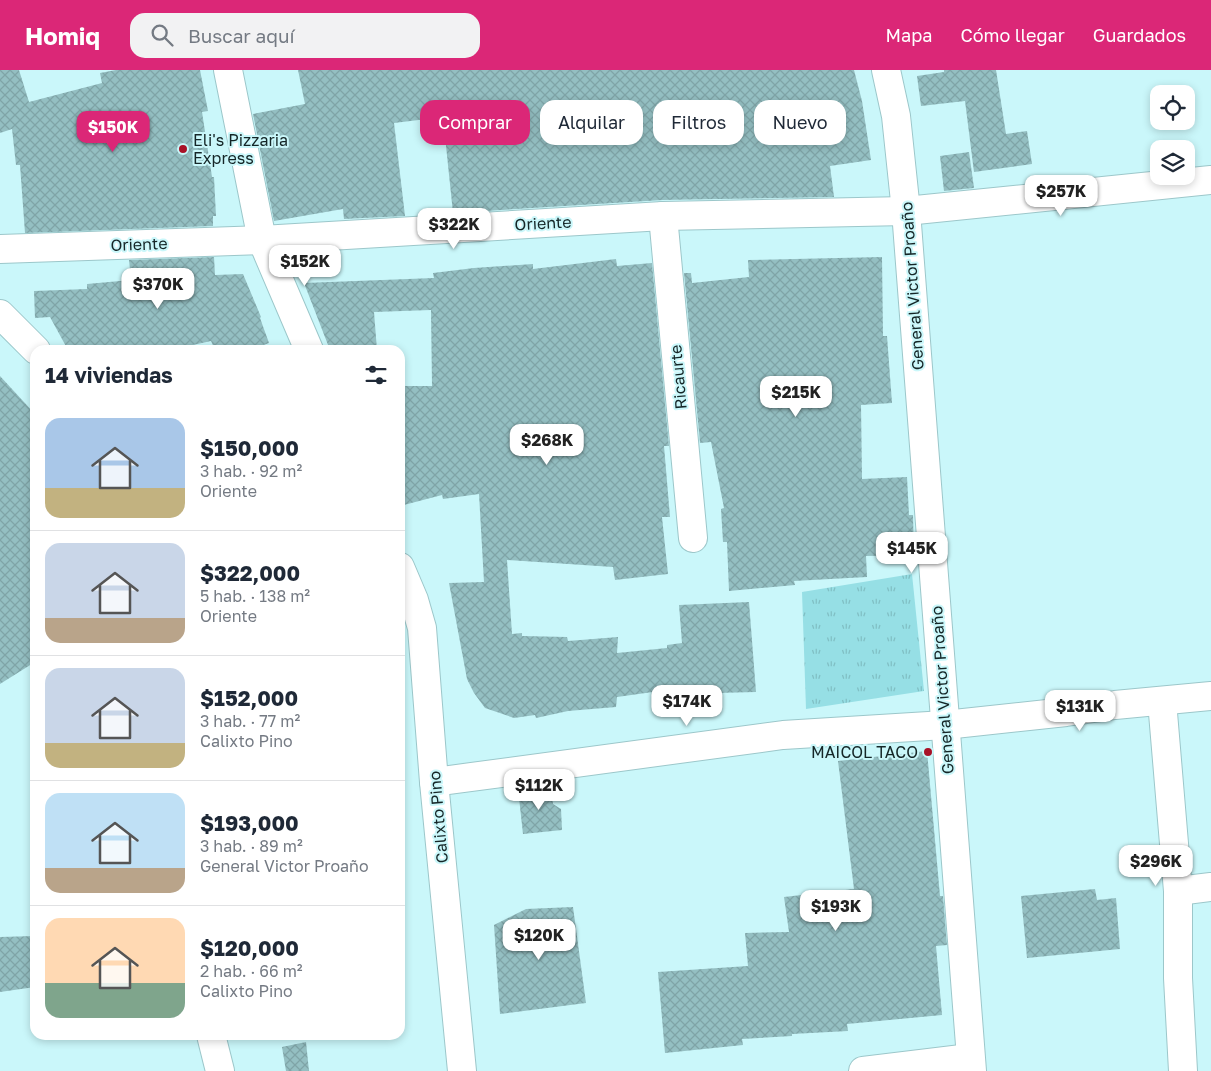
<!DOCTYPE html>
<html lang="es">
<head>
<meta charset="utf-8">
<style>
	:root { --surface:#fff; --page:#f2f2f3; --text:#1f2937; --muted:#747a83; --line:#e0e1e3; --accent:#db2777 }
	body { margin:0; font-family:"Golos Text",sans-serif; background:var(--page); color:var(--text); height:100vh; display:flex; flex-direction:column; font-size:19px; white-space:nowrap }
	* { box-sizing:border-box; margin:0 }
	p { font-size:16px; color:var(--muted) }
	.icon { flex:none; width:28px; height:28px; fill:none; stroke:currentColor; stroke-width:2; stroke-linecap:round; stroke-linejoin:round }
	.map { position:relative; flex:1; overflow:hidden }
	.side { position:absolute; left:30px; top:275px; width:375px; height:695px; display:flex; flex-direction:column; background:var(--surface); border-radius:15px; box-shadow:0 2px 8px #0003 }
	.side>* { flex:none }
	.guide { position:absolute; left:420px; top:30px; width:475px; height:45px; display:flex; gap:10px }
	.tools { position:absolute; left:1150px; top:15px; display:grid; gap:10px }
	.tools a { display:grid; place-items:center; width:45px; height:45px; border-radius:10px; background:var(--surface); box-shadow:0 2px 8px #0003; font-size:25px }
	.price { position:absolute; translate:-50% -42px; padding:0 11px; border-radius:10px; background:#fff; color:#222; font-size:16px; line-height:32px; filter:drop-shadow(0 1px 2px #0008) }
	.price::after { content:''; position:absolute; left:50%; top:30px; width:15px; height:11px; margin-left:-8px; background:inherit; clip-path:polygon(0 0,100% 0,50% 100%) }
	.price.selected { background:var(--accent); color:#fff }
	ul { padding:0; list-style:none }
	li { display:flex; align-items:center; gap:15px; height:125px; padding:0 15px }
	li+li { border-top:1px solid var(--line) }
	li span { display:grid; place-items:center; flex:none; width:140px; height:100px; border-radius:15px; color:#555 }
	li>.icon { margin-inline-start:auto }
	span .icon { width:60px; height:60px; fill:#fffc; stroke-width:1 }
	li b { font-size:21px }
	h2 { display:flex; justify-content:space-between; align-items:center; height:60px; padding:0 15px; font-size:21px }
	.tag { padding:0 18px; border-radius:15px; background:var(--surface); box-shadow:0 2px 8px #0003; font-size:18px; line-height:45px }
	.tag.selected { background:var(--accent); color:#fff }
	header { display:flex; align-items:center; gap:30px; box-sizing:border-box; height:70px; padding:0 25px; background:var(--accent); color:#fff }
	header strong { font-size:24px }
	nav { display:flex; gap:28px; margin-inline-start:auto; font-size:18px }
	.search { width:350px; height:45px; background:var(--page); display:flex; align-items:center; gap:12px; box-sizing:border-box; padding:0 18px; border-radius:15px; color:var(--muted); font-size:19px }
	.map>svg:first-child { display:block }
	.park { fill:url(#park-tufts) }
	.building { fill:url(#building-cross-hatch) }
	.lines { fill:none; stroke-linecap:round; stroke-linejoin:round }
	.minor-casing { stroke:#9cc7ca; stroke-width:30 }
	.minor { stroke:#fff; stroke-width:28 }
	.poi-dot { fill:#a81127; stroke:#caf7fa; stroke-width:2 }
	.labels { text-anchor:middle; stroke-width:4; stroke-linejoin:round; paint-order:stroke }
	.poi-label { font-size:16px; fill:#152627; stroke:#caf7fa; text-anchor:start }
	.street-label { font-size:16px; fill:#152627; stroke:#caf7fa }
</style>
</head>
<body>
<header>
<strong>Homiq</strong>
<div class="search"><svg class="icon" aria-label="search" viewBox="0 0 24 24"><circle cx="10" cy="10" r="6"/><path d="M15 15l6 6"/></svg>Buscar aquí</div>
<nav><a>Mapa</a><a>Cómo llegar</a><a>Guardados</a></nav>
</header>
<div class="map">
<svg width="1211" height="1001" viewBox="0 0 1211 1001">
	<defs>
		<pattern id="park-tufts" width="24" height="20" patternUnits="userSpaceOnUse" patternTransform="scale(1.25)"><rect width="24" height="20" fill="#96dfe5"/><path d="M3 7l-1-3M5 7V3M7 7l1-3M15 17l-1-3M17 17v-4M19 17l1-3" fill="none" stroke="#80bfc4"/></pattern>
		<pattern id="building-cross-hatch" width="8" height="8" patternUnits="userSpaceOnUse" patternTransform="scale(1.25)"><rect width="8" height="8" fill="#94bfc2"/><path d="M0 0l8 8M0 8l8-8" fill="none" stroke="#7fa4a7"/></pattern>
	</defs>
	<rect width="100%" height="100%" fill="#caf7fa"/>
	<path class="park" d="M912,504L924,621L806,639L802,522Z"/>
	<g class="building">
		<path d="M0,0H19L29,32L102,13L100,3L116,0H200L208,41L202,42L212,107H214L216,146H213V156L25,163L20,95H16L12,59L0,63Z"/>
		<path d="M298,0H854L862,31L871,90L830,96L834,127L663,130L453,143L443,47L394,53L405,146L344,149L343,139L274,151L253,44L305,34Z"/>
		<path d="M944,0H996L1006,64L1027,61L1032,94L974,102L965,31L921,36L917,6L944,2Z"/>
		<path d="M969,82L974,118L944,121L940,86Z"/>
		<path d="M214,187L215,205L243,204L261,247L260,248L269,273L250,280H215L211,271L170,280H68L50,247L35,248L34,221L87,219V214L131,210L129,190Z"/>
		<path d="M882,187L883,266H887L892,333L861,335L862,409L907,407L909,445H913L914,485L866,486L867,507L794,511L795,515L729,521L727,472H723L721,439L724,438L711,372L700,373L684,203H691L692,213L749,207L748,190Z"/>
		<path d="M616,189L617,196L652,193L669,376H664L670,447H662L668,504L615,510L613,497L507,490L512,564L522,563V566L567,567L568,571L618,567L617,583L667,578V575L682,573L679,535L749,532L756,622L716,623V621H660L617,627L616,637L568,641L536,648L535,645L514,648L485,638L474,623L467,609L449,513L484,512L479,424L443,429L442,425L400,436V316H432L431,240L374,242L377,280H330L304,213L434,208L433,203L474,198L533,194V199Z"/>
		<path d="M0,306L35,344V592L0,614Z"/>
		<path d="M927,681L940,826H943L947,875L936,876L942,945L847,954L848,961L792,964V966L742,969L743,975L665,983L658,902L748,896L745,863L789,862L784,827L854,819L838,691Z"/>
		<path d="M518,719H551L553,734L561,739L562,760L523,764Z"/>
		<path d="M1095,819L1097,830L1116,828L1120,879L1027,888L1021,826Z"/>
		<path d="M573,837L586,933L500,944L494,855L526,839Z"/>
		<path d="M35,866V917L0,922V867Z"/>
		<path d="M306,972L309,1001H286L282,977Z"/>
	</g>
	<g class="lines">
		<defs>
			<g id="minor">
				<path d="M228,0L262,170L309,280"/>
				<path d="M886,0L896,46L906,141L972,1001"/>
				<path d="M663,146L693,468"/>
				<path d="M0,179L262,170L663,146L906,141L1211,110"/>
				<path d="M0,244L36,280"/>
				<path d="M400,497L414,530L422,558L434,712L462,1001"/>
				<path d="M1162,631L1178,821V908L1183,1001"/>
				<path d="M434,712L783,665L945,655L1066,642L1115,635L1211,626"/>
				<path d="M1178,821L1211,817"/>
				<path d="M211,965L220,1001"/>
				<path d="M863,1001L970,988"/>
			</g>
		</defs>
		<use href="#minor" class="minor-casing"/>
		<use href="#minor" class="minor"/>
	</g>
	<g class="poi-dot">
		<circle cx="183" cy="79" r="5"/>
		<circle cx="928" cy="682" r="5"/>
	</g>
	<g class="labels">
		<g class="poi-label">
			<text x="193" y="76">Eli's Pizzaria<tspan x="193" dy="18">Express</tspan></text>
			<text x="918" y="688" text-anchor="end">MAICOL TACO</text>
		</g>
		<g class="street-label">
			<text transform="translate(543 153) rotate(-3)" y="6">Oriente</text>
			<text transform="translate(139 174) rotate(-2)" y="6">Oriente</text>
			<text transform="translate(912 216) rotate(-94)" y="6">General Victor Proaño</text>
			<text transform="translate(678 307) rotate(-95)" y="6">Ricaurte</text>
			<text transform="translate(942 620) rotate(-94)" y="6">General Victor Proaño</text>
			<text transform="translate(438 747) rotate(-95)" y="6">Calixto Pino</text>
		</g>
	</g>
</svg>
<div class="tools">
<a><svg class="icon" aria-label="locate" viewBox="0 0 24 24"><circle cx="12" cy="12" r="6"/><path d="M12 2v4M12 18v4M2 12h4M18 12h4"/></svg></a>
<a><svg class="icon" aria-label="layers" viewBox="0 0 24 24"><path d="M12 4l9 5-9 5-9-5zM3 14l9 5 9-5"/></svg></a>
</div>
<b class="price selected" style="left:113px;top:83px">$150K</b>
<b class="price" style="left:1061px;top:147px">$257K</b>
<b class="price" style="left:454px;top:180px">$322K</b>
<b class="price" style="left:305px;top:217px">$152K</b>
<b class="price" style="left:158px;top:240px">$370K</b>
<b class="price" style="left:796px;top:348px">$215K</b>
<b class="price" style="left:547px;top:396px">$268K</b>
<b class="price" style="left:912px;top:504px">$145K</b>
<b class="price" style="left:687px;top:657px">$174K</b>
<b class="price" style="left:1080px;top:662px">$131K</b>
<b class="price" style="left:539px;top:741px">$112K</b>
<b class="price" style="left:1156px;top:817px">$296K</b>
<b class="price" style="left:836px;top:862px">$193K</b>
<b class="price" style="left:539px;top:891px">$120K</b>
<div class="guide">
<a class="tag selected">Comprar</a>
<a class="tag">Alquilar</a>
<a class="tag">Filtros</a>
<a class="tag">Nuevo</a>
</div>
<section class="side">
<h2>14 viviendas<svg class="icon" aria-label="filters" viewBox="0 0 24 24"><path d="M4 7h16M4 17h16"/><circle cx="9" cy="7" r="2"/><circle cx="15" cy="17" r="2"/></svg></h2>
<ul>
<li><span style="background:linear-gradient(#a9c7e8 70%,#c2b280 0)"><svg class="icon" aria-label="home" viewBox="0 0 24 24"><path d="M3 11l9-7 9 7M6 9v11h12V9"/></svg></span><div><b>$150,000</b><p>3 hab. · 92 m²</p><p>Oriente</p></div></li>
<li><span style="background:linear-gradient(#c9d6e8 75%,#b9a48a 0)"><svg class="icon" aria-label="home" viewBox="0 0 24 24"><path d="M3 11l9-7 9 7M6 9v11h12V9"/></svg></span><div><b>$322,000</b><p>5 hab. · 138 m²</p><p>Oriente</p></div></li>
<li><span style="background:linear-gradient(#c9d6e8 75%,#c2b280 0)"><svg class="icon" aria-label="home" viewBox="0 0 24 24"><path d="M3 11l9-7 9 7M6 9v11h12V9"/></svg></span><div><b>$152,000</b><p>3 hab. · 77 m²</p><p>Calixto Pino</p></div></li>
<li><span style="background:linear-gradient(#bfe0f5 75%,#b9a48a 0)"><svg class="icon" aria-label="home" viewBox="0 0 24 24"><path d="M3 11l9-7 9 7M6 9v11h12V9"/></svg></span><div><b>$193,000</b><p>3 hab. · 89 m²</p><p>General Victor Proaño</p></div></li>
<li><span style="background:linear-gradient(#ffd9b3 65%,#7fa58c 0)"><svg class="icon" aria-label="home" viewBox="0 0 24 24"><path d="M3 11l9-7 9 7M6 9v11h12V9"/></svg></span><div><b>$120,000</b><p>2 hab. · 66 m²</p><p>Calixto Pino</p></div></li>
</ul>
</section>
</div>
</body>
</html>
